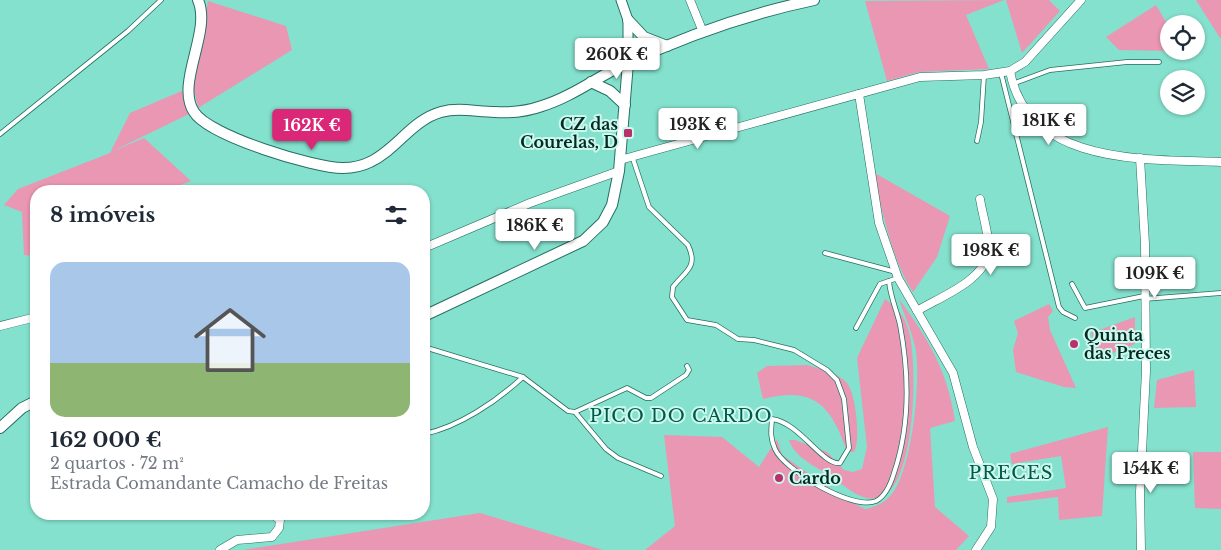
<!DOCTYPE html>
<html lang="pt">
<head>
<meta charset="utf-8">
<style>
	:root { --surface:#fff; --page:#f6f6f7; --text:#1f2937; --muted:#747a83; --accent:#db2777 }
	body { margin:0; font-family:"Libre Baskerville",serif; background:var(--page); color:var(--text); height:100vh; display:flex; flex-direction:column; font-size:19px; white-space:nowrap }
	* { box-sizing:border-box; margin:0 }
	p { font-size:16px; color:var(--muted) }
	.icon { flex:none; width:28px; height:28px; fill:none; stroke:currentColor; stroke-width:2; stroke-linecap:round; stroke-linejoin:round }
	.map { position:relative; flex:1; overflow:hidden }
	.side { position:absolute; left:30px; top:185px; width:400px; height:335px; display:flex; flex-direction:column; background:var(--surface); border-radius:20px; box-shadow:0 1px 4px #0004 }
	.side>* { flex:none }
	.tools { position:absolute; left:1160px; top:15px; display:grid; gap:10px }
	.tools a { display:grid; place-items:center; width:45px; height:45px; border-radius:50%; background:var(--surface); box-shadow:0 1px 4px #0004; font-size:25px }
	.price { position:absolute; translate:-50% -42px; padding:0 11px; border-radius:5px; background:#fff; color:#222; font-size:16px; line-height:32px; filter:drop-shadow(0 1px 2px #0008) }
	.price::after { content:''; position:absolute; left:50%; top:30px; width:15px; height:11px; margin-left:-8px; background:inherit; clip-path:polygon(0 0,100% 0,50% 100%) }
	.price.active { background:var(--accent); color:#fff }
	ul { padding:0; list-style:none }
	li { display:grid; align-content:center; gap:10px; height:265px; padding:0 20px }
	li span { display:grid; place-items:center; height:155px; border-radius:15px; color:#555 }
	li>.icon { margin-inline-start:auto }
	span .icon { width:90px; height:90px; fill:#fffc; stroke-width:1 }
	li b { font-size:21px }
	h2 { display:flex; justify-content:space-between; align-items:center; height:60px; padding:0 20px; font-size:21px }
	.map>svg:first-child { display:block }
	.green { fill:#ea97b3 }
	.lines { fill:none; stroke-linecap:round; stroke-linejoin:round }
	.service-casing { stroke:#266f62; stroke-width:5.5 }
	.minor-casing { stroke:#266f62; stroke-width:9 }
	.tertiary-casing { stroke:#266f62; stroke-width:11 }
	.secondary-casing { stroke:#266f62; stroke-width:12 }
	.service { stroke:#fff; stroke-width:4 }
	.minor { stroke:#fff; stroke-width:8 }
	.tertiary { stroke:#fff; stroke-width:9 }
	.secondary { stroke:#fff; stroke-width:10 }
	.poi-dot { fill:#ba306d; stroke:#cdf8ed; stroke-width:2 }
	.labels { text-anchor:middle; stroke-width:4; stroke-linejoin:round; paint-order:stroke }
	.poi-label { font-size:16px; font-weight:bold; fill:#012b24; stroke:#cdf8ed; text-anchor:start }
	.neighbourhood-label { font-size:18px; letter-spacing:1px; fill:#02584b; stroke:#cdf8ed }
</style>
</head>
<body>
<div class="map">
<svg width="1221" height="550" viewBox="0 0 1221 550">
	<rect width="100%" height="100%" fill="#84e1cd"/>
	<g class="green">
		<path d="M1004,0L966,15L989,69L919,72L887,81L865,1Z"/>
		<path d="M1006,0H1049L1060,11L1022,53Z"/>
		<path d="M1196,0H1221V38H1220Z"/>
		<path d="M208,1L286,26L292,50L198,108L193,85Z"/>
		<path d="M1156,5L1169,27V51L1119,50L1106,37Z"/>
		<path d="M184,90L189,114L113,151L144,138L191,181L165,191H36V256L24,255L22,212L4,205L18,189L110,153L130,113Z"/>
		<path d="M873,172L950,216L937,257L913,292C893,263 881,207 873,172Z"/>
		<path d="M885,299C898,308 905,317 909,332C918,363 916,484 881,497C863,504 845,486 831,476C816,467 794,457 789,440H795L827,452L844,470L853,472L862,469L867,447L857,358Z"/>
		<path d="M899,299C928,338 948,372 955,421L930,428L935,507L969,536L956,550H645L675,526L664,435L722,437L759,467L777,439L782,455L847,500L865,509C876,507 884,503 891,495C912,471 922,377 915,346C911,330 904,314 899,299Z"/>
		<path d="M1049,304L1053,311L1048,317L1050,330L1076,388L1064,387L1016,372L1013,350L1018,333L1014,321Z"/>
		<path d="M1135,317V344L1100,358L1091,333Z"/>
		<path d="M807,365C820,369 837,373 846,382C856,391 861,442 854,452H847C831,405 814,386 763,399L757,373L767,366Z"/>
		<path d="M1194,370L1196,407L1154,408L1157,380Z"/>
		<path d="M1108,427L1102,516L1059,520L1058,497L1007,503V497L1066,488L1061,456L1012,464L1010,454Z"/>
		<path d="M1193,452H1221V509L1195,508Z"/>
		<path d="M480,513L603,550H243Z"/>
	</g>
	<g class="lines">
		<defs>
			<g id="service">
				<path d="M1001,73L1059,307L1063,312L1075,318"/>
				<path d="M1015,83L1050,70L1127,62H1159"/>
				<path d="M0,134L128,31L161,0"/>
				<path d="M977,141L981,122L984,75"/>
				<path d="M632,156L649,207L688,245C699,268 684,272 673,287L672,297L687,320L716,325L738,339L754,340L794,350L827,370L837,380L844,399L849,448L840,463C823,466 799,422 772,419C771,431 770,438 775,449C784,470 853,511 876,501C886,496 891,483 894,473C910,426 909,373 900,325C897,311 890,296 889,281"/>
				<path d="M825,253L896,272"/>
				<path d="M1072,284L1085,308L1144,296"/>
				<path d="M1144,299L1221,293"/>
				<path d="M856,328L880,284L898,278"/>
				<path d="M424,347L523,377L568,411L575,412L606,449L618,458L661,476"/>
				<path d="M575,412L627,388L646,398H651L686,375L689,370L687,366"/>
				<path d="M424,434C459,427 497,401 523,377"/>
			</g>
			<g id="minor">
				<path d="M690,0L703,32"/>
				<path d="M1010,71C1027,166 1146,159 1221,162"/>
				<path d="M859,94L879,223L898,278L953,373L973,447L993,499L991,527L976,550"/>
				<path d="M1140,158L1145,244L1146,371L1140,492L1141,550"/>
				<path d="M620,160L920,77L984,75L1010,71L1025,62L1081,0"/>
				<path d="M424,248L530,203L619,171"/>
				<path d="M917,311C940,297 983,281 988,254C991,241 982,213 980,199"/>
				<path d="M0,326L36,317"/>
				<path d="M220,550L237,540L272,537L279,528L280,520L272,514"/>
			</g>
			<path id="tertiary" d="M621,0L628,20V63"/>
			<g id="secondary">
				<path d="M198,0C212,32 175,83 194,112C209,136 314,168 343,168C352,168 362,166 370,162C396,150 412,120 441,112C459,107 477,112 495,112C511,113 528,111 542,106C571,97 596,78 623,65C685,36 747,14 814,0"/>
				<path d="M628,20L644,37L667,46"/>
				<path d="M591,82L610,91L625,105"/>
				<path d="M424,316L583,241L603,222L612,205L619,171L628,63"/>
				<path d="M0,428L22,408L36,401"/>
			</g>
		</defs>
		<use href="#service" class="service-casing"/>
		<use href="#minor" class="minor-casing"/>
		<use href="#tertiary" class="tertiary-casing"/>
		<use href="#secondary" class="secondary-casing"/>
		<use href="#service" class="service"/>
		<use href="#minor" class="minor"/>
		<use href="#tertiary" class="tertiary"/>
		<use href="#secondary" class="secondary"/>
	</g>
	<g class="poi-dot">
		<rect x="623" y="128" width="10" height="10" rx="2.5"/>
		<circle cx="1074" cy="344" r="5"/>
		<circle cx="779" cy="478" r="5"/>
	</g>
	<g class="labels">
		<g class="poi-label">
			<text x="618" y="130" text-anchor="end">CZ das<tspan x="618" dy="18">Courelas, D</tspan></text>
			<text x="1084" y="341">Quinta<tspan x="1084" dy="18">das Preces</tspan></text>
			<text x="789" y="484">Cardo</text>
		</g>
		<g class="neighbourhood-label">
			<text x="681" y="422">PICO DO CARDO</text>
			<text x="1011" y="479">PRECES</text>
		</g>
	</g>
</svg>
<div class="tools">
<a><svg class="icon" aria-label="locate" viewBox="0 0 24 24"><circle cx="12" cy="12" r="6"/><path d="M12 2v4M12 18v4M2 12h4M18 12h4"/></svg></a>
<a><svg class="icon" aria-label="layers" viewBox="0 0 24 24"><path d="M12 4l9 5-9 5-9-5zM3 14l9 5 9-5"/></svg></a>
</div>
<b class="price" style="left:617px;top:80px">260K €</b>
<b class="price" style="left:1049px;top:146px">181K €</b>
<b class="price" style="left:698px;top:150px">193K €</b>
<b class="price active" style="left:312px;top:151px">162K €</b>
<b class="price" style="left:535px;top:251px">186K €</b>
<b class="price" style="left:991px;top:276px">198K €</b>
<b class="price" style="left:1155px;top:299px">109K €</b>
<b class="price" style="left:1151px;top:494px">154K €</b>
<section class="side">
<h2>8 imóveis<svg class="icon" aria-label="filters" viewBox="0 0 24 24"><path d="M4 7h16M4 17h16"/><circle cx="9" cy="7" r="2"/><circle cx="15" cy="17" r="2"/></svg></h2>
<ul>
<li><span style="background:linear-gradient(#a9c7e8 65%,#8fb573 0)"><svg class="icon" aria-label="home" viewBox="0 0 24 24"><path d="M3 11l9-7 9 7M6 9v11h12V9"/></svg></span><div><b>162 000 €</b><p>2 quartos · 72 m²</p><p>Estrada Comandante Camacho de Freitas</p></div></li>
</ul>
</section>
</div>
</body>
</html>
